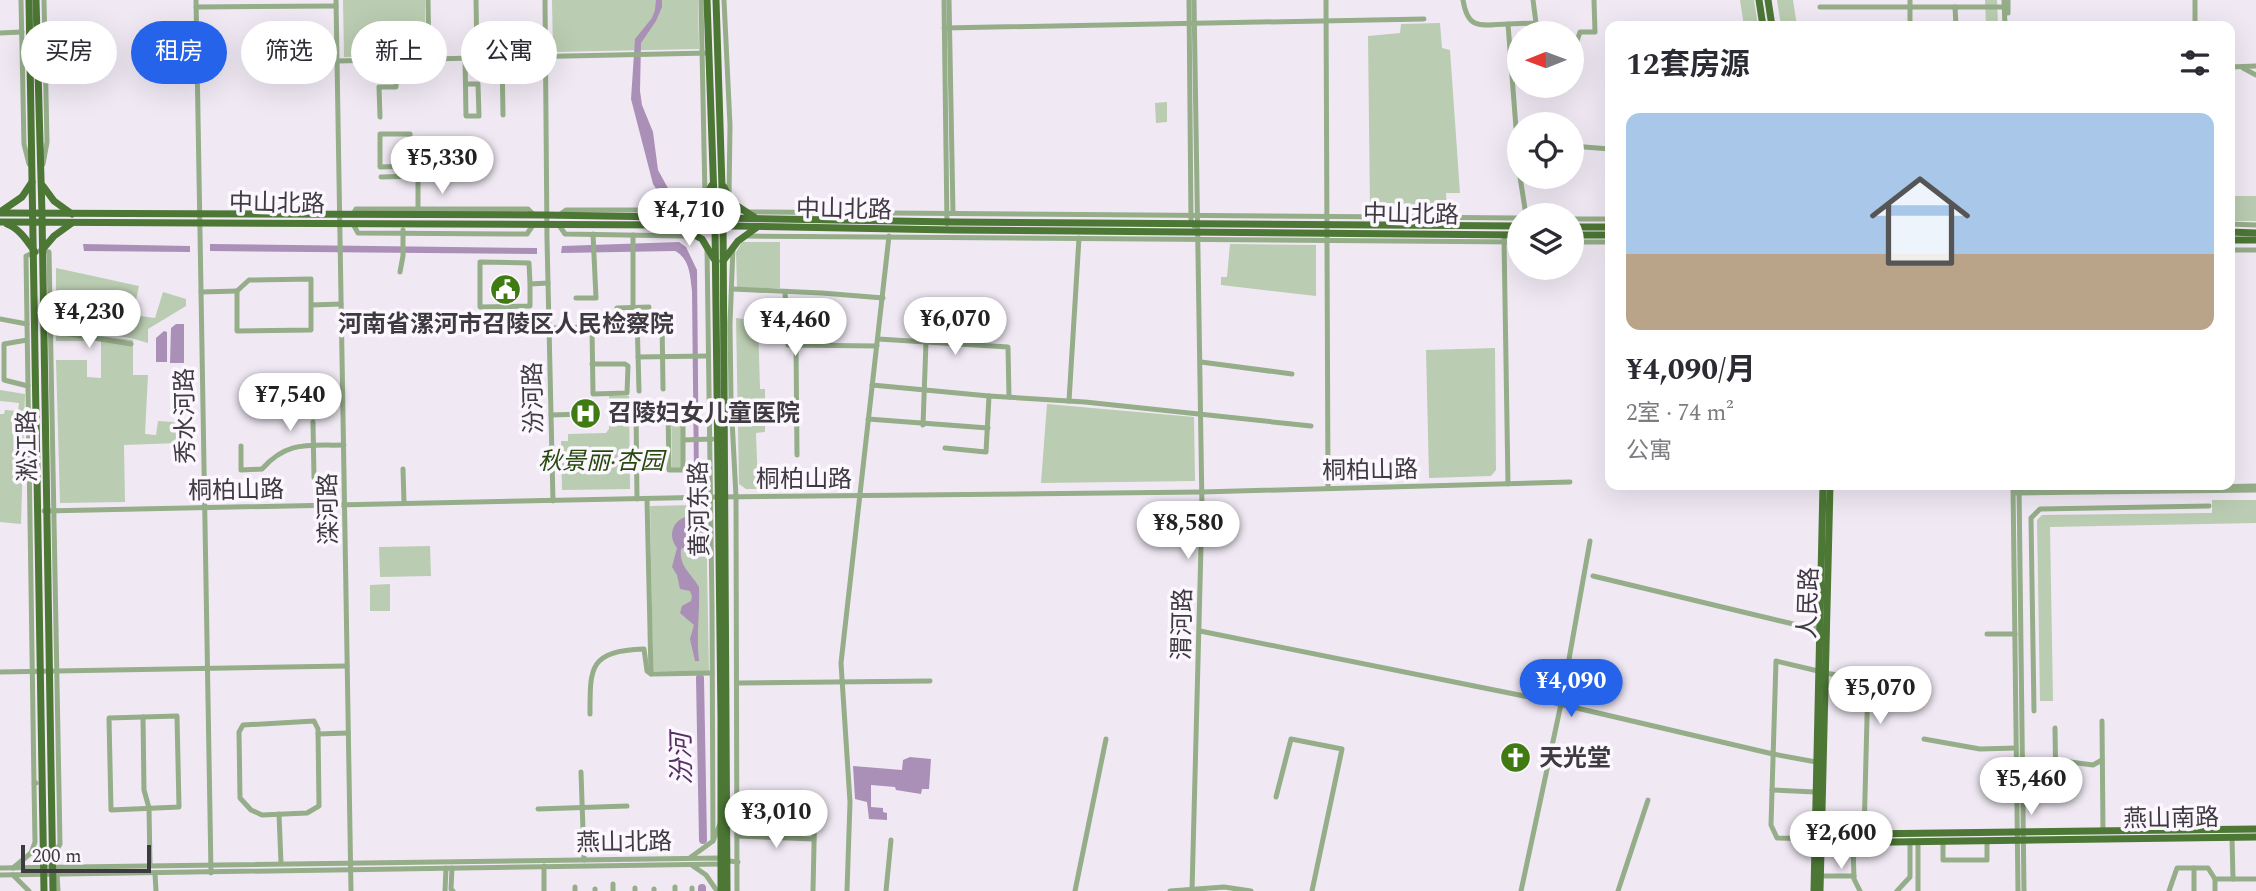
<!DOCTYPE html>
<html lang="zh">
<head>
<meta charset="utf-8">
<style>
	:root { --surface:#fff; --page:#f7f7f7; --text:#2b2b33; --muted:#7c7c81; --line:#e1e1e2; --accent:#2563eb }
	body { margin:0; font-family:Spectral,"Noto Sans SC",serif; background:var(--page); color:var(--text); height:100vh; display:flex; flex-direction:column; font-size:26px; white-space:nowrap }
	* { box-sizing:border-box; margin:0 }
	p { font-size:23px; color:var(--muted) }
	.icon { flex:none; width:38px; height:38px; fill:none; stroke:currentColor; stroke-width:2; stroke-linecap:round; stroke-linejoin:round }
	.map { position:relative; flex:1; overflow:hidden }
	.side { position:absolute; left:1605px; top:21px; width:630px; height:469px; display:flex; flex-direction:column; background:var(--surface); border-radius:14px; box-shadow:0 7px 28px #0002 }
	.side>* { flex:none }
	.banner { position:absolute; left:21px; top:21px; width:665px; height:63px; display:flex; gap:14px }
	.needle { width:46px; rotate:269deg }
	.fabs { position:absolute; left:1507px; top:21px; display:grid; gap:14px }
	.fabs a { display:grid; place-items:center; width:77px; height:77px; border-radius:50%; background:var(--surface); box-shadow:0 7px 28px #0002; font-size:35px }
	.scale { position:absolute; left:21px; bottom:18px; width:130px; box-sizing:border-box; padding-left:7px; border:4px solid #3e3b40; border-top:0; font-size:19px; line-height:24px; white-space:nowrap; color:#3e3b40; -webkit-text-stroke:5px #fcf7fe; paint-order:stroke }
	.price { position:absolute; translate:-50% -60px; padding:0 16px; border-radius:24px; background:#fff; color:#222; font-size:23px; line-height:46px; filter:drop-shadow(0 2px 4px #0008) }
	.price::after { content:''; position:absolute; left:50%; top:42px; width:21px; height:16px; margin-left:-10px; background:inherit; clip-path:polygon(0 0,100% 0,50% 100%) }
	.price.on { background:var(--accent); color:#fff }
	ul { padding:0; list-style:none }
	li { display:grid; align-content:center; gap:14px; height:371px; padding:0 21px }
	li+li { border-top:2px solid var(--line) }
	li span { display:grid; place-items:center; height:217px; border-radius:14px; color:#555 }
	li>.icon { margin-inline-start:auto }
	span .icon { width:126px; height:126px; fill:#fffc; stroke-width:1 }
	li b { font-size:30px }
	h2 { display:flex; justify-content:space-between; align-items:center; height:84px; padding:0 21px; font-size:30px }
	.chip { padding:0 24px; border-radius:32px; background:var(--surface); box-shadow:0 7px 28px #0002; font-size:24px; line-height:63px }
	.chip.on { background:var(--accent); color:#fff }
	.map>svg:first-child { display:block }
	.green { fill:#baccb1 }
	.water { fill:#aa8fb7 }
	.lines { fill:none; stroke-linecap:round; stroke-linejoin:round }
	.river { stroke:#aa8fb7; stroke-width:8 }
	.minor { stroke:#95ad89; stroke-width:5 }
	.major { stroke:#4c7734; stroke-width:7 }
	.labels { text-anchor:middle; stroke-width:7; stroke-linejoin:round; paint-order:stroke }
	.street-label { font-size:24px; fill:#3e3b40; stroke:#fcf7fe }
	.poi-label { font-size:24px; font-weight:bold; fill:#3e3b40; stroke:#fcf7fe; text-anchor:start }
	.park-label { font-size:24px; font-style:italic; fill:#25480c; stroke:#fcf7fe }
	.water-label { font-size:26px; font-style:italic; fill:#542f64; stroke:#fcf7fe }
</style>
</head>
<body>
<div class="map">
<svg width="2256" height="891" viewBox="0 0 2256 891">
	<rect width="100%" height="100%" fill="#f0e9f4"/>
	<g class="green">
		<path d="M343,0H425V56L344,57Z"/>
		<path d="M552,0H698L699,49L553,52Z"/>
		<path d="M1740,0H1754L1758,26H1744Z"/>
		<path d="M1777,0H1793L1797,26H1781Z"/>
		<path d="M1985,0H1997L1998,26H1986Z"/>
		<path d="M1440,23L1442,48L1450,50L1460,193H1446L1447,211L1370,210L1368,36L1400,33L1401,24Z"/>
		<path d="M1167,102V122L1156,123L1155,103Z"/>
		<rect x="2230" y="196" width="26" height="25"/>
		<path d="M742,242H780V288H737L736,252Z"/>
		<path d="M1230,244L1316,245V296L1221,285V277H1227Z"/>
		<path d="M56,268L139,286L133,315L155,318L163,292L186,299V306L148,329V343C128,336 108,335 86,334V341H56Z"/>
		<path d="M736,318L758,321L760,389H765V432L756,433L758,489H746L739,484Z"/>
		<path d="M101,336L133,340V375H148L145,434L156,435L158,421L189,423L190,458L179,457L178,443L124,445L125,502L60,503L56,360H87V377L101,378Z"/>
		<path d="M1495,348L1496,470L1491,476L1429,478L1426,350Z"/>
		<path d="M0,390L25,394L21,524L0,522V414H4L5,410L18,411L19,403L0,401Z"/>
		<path d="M609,396H629L630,489L562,490L561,441H568V434L606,433L609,429Z"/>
		<path d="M1047,404L1194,417L1195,481L1041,483Z"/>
		<path d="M671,409H681V468H672Z"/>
		<path d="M2212,500H2256V523L2050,527L2053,701H2040L2037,520L2042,515L2212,513Z"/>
		<path d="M694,505L701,506L706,512L709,671H653L650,506Z"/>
		<path d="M430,546L431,576L380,577L379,547Z"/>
		<path d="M390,584V611H370V585Z"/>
	</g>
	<g class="water">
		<path d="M656,0H662V7L656,21L641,43L640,91L642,105L653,132L658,170L675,201H664L653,184L631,99L635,39L652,18L655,10Z"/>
		<path d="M679,242L686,247L697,270L699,488L692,489L694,477L692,291C690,275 690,259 675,251L561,253L562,246Z"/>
		<path d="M83,244L190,246V252L84,251Z"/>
		<path d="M210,244L537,248V254L210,251Z"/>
		<path d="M176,324H184V363H170L171,328Z"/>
		<path d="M164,331L167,332V362H156V338Z"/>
		<path d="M691,509H697V537L691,544L681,549C679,567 691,573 699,587C700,612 696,635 699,661H695L690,639L694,625L680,613L682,606L691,601L692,596L690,591L680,589L677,575L672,567L677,548C667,535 673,519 689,516Z"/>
		<path d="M910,757L931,759L929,789H922L921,794L896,790L895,787L871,785V807L883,808V812L887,813V820L869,819L867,802L855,799L853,766L902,770L903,760Z"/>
	</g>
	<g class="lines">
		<g class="river">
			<path d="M700,678L703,840"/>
			<path d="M702,891V888"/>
		</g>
		<g class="minor">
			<path d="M21,0L24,144L29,164"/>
			<path d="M196,0L211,873"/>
			<path d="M336,0L351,891"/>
			<path d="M428,0L429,59"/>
			<path d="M476,0L477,58"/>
			<path d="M545,0L547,239L553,501"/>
			<path d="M701,0L705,196"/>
			<path d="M724,0L730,125L729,197"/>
			<path d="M944,0L947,224"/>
			<path d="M949,0L953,213"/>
			<path d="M1189,0L1191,222L1194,226"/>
			<path d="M1326,0L1328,488"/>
			<path d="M1463,0C1468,31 1481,25 1508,24"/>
			<path d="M1910,0V26"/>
			<path d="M2004,0L2005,26"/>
			<path d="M2008,0V13"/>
			<path d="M2195,0V26"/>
			<path d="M196,7L336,6"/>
			<path d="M1820,7H2004"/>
			<path d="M1955,7L1956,26"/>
			<path d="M944,28L1424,19"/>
			<path d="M0,33L22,32"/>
			<path d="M1572,56L1580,32H1595L1594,0"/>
			<path d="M502,57L503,115"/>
			<path d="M465,58L466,116H479L478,84H466"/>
			<path d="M337,61L709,53"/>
			<path d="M2230,67L2256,66"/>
			<path d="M2243,68L2256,75"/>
			<path d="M380,117L379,87H396L397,60"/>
			<path d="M1572,146L1610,149"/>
			<path d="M410,151V166L380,167V134H410V151H418V208"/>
			<path d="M43,164L47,142L44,0"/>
			<path d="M1519,167L1508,24L1536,23L1533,0"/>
			<path d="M381,177L418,176"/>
			<path d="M1520,177L1526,215"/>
			<path d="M749,212L1519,218"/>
			<path d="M353,214L356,209H528L534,215"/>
			<path d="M558,216L566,210H682L689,212"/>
			<path d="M1572,219H1610"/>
			<path d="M353,224L358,233L527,234L533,225"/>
			<path d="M2230,224L2256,225"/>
			<path d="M559,225L565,234L685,236L691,233"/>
			<path d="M633,235V308"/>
			<path d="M745,236L1519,242"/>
			<path d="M1504,239L1508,484"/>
			<path d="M1572,242H1610"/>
			<path d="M733,247L730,324L731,400L736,497L737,891"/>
			<path d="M707,248L712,606L713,841"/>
			<path d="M2230,250H2256"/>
			<path d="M42,251L49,252L60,844L54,855"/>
			<path d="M400,272L403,256V230"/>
			<path d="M530,284V306L480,307V262L529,263L530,284L548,283"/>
			<path d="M733,289L822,293L883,298"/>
			<path d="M201,292L237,291"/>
			<path d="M785,292L788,345L877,346"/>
			<path d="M576,298H596L593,234"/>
			<path d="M311,305V330L237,331V291L249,280L311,279V305L341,304"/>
			<path d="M617,308L649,307"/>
			<path d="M637,317L639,391"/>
			<path d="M662,318L663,389"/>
			<path d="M0,319L27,324"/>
			<path d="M549,328L592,327L593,394L627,393L628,366L625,364H592"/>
			<path d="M51,331L131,344"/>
			<path d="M878,339L1008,347L1009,397"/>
			<path d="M27,340L4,344V380L28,386"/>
			<path d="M796,345L797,455"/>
			<path d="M638,357L708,356"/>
			<path d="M1201,362L1292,374"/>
			<path d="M872,385L989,396"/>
			<path d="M1069,401L1079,238"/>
			<path d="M551,415L584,414"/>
			<path d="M868,419L988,428"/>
			<path d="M313,422L314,478"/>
			<path d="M923,425L926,342"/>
			<path d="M683,440V470H669L668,408H683V440L712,439"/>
			<path d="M241,446V470L262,469C288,440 309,446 344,445"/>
			<path d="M945,448L986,452L989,396L1085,402L1311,426"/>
			<path d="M403,469L404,503"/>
			<path d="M2013,485L2018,891"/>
			<path d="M2019,485L2024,891"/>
			<path d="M2016,491L2256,486"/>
			<path d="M2016,493L2256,490"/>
			<path d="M637,499L636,409L668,408"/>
			<path d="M647,499L651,674L712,673"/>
			<path d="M44,511L717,497L1202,492L1570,482"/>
			<path d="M1593,576L1810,628H1819"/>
			<path d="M1200,631L1534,698L1773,754L1816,762"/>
			<path d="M1987,634H2015"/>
			<path d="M0,672L347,666"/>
			<path d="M1825,673L1868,680L1864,834"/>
			<path d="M738,683L930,681"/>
			<path d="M2034,711L2031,518L2040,509L2209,506"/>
			<path d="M590,714C590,667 589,651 644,649L647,671L651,674"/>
			<path d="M177,716L179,807L111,810L109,718Z"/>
			<path d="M143,717L144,790L149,808L150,865"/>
			<path d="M314,721L318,729L319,806L307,813L262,815L251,810L240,798L239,732L243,725Z"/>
			<path d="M2102,721L2103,831"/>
			<path d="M2055,728L2056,796"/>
			<path d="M318,734L348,733"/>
			<path d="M1924,739L1980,749L2016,748"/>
			<path d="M2055,760L2093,765L2102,760"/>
			<path d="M581,772L584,860"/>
			<path d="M34,784L26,256L35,252"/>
			<path d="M1772,790L1815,792"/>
			<path d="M1276,797L1291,739L1342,749L1312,891"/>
			<path d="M538,809L627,806"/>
			<path d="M279,814L281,863"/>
			<path d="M738,836L814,839"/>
			<path d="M2232,837L2233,879"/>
			<path d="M1815,839L1777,838L1771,825L1776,661L1818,671"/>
			<path d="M1943,841V860H1987V840"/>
			<path d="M1853,843L1854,879L1860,891"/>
			<path d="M691,857L713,841L720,824"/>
			<path d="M544,866V891"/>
			<path d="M693,866L706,875L717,891"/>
			<path d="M0,868L721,858L729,861L738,862"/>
			<path d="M13,868L31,853L35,842L34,784L36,783"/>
			<path d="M452,868L451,889L453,891"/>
			<path d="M2194,868V891"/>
			<path d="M57,874L58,891"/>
			<path d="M155,874L156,891"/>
			<path d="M0,875L723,864"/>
			<path d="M13,875L29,891"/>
			<path d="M1821,876H1854"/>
			<path d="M2215,879V891"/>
			<path d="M613,884V891"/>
			<path d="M675,887V891"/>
			<path d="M635,888V891"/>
			<path d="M445,891L446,868"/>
			<path d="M575,891V887"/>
			<path d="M595,891V889"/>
			<path d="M654,891V889"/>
			<path d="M692,891V888"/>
			<path d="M813,891L815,798"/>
			<path d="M847,891L850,802L841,663L889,236"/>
			<path d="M886,891L891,840"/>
			<path d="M1075,891L1106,739"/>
			<path d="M1170,891L1224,887L1251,891"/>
			<path d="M1192,891L1202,508L1194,0"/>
			<path d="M1521,891L1561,704L1590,541"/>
			<path d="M1618,891L1648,800"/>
			<path d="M1897,891L1910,877V841"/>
			<path d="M1918,891V841"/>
			<path d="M2169,891L2177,868H2208L2215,879H2256"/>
		</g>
		<g class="major">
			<path d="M29,0L44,891"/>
			<path d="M36,0L42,214L53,891"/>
			<path d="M707,0L715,227L721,717V891"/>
			<path d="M716,0L723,218L727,891"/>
			<path d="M1759,0L1763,26"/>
			<path d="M1768,0L1772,26"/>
			<path d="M43,186L54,201L72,214"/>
			<path d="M724,187L731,202L754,217"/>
			<path d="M0,212L22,197L32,182"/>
			<path d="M0,213L546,215L953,222L1519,226"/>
			<path d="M679,216L700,205L712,185"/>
			<path d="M0,222L674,225L953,230L1519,235"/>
			<path d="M7,224C20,229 27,241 35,252"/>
			<path d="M677,226L702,239L714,259"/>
			<path d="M1572,227H1610"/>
			<path d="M2230,232L2256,233"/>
			<path d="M1572,235H1610"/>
			<path d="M2230,240H2256"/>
			<path d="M42,250L54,236L72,223"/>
			<path d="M723,261L738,241L756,228"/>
			<path d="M1815,839L1822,843L2256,837"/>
			<path d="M1815,839L1822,835L1864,834L2256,829"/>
			<path d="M1814,891L1823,485"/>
			<path d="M1820,891L1830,485"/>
		</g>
	</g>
	<defs>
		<symbol id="civic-disc" viewBox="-11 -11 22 22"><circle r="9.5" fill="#3f7a13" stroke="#fcf7fe"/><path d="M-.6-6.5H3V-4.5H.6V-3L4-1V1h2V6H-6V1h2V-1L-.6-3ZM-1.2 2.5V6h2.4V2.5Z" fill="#fff"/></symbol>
		<symbol id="hospital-disc" viewBox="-11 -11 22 22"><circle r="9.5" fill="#3f7a13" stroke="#fcf7fe"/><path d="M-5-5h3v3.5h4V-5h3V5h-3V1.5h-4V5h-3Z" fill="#fff"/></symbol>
		<symbol id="church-disc" viewBox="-11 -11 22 22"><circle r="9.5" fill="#3f7a13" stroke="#fcf7fe"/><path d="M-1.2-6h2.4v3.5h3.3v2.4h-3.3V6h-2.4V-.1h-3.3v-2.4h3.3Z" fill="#fff"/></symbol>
	</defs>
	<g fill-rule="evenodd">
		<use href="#civic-disc" x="488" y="272" width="35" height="35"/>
		<use href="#hospital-disc" x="568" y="396" width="35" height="35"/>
		<use href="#church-disc" x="1498" y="740" width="35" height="35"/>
	</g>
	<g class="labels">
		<g class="street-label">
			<text transform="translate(277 203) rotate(1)" y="8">中山北路</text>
			<text transform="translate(844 209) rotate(1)" y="8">中山北路</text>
			<text transform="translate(1411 214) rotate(1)" y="8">中山北路</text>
			<text transform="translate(533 398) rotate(-91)" y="8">汾河路</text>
			<text transform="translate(185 416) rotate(-91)" y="8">秀水河路</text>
			<text transform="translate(27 446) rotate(-91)" y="8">淞江路</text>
			<text transform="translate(1370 470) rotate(-1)" y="8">桐柏山路</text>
			<text x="804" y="487">桐柏山路</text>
			<text transform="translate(236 490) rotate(-1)" y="8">桐柏山路</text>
			<text transform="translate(328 509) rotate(-91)" y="8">滦河路</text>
			<text transform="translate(699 509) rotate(-91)" y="8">黄河东路</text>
			<text transform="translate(1808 603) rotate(-88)" y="8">人民路</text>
			<text transform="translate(1182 624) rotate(-89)" y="8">渭河路</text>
			<text transform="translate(2171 818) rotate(-1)" y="8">燕山南路</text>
			<text transform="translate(624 842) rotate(-1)" y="8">燕山北路</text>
		</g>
		<g class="poi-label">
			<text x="506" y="332" text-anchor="middle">河南省漯河市召陵区人民检察院</text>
			<text x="608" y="421">召陵妇女儿童医院</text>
			<text x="1539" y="766">天光堂</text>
		</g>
		<g class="park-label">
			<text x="601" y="469">秋景丽·杏园</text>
		</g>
		<g class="water-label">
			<text transform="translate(681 759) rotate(-91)" y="9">汾河</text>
		</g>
	</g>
</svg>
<div class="fabs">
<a><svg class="needle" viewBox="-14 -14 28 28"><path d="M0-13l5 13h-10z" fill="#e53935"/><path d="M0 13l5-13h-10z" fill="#7c7c81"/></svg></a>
<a><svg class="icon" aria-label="locate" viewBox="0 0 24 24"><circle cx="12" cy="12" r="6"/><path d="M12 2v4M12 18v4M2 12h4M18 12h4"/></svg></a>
<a><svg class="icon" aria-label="layers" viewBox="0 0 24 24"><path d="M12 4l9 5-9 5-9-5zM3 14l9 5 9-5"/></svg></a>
</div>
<div class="scale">200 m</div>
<b class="price" style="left:442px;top:196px">¥5,330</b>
<b class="price" style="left:689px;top:248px">¥4,710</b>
<b class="price" style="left:89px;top:350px">¥4,230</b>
<b class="price" style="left:955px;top:357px">¥6,070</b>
<b class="price" style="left:795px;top:358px">¥4,460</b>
<b class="price" style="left:290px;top:433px">¥7,540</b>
<b class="price" style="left:1188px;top:561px">¥8,580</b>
<b class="price on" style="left:1571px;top:719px">¥4,090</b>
<b class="price" style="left:1880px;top:726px">¥5,070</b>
<b class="price" style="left:2031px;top:817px">¥5,460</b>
<b class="price" style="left:776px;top:850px">¥3,010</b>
<b class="price" style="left:1841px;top:871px">¥2,600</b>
<div class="banner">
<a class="chip">买房</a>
<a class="chip on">租房</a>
<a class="chip">筛选</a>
<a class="chip">新上</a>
<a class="chip">公寓</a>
</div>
<section class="side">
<h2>12套房源<svg class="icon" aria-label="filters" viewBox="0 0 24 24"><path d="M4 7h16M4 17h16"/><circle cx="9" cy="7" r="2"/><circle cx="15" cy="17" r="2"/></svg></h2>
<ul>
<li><span style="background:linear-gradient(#a9c7e8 65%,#b9a48a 0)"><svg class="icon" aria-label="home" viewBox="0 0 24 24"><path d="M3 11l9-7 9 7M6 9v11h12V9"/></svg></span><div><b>¥4,090/月</b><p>2室 · 74 m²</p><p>公寓</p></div></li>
</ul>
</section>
</div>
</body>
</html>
